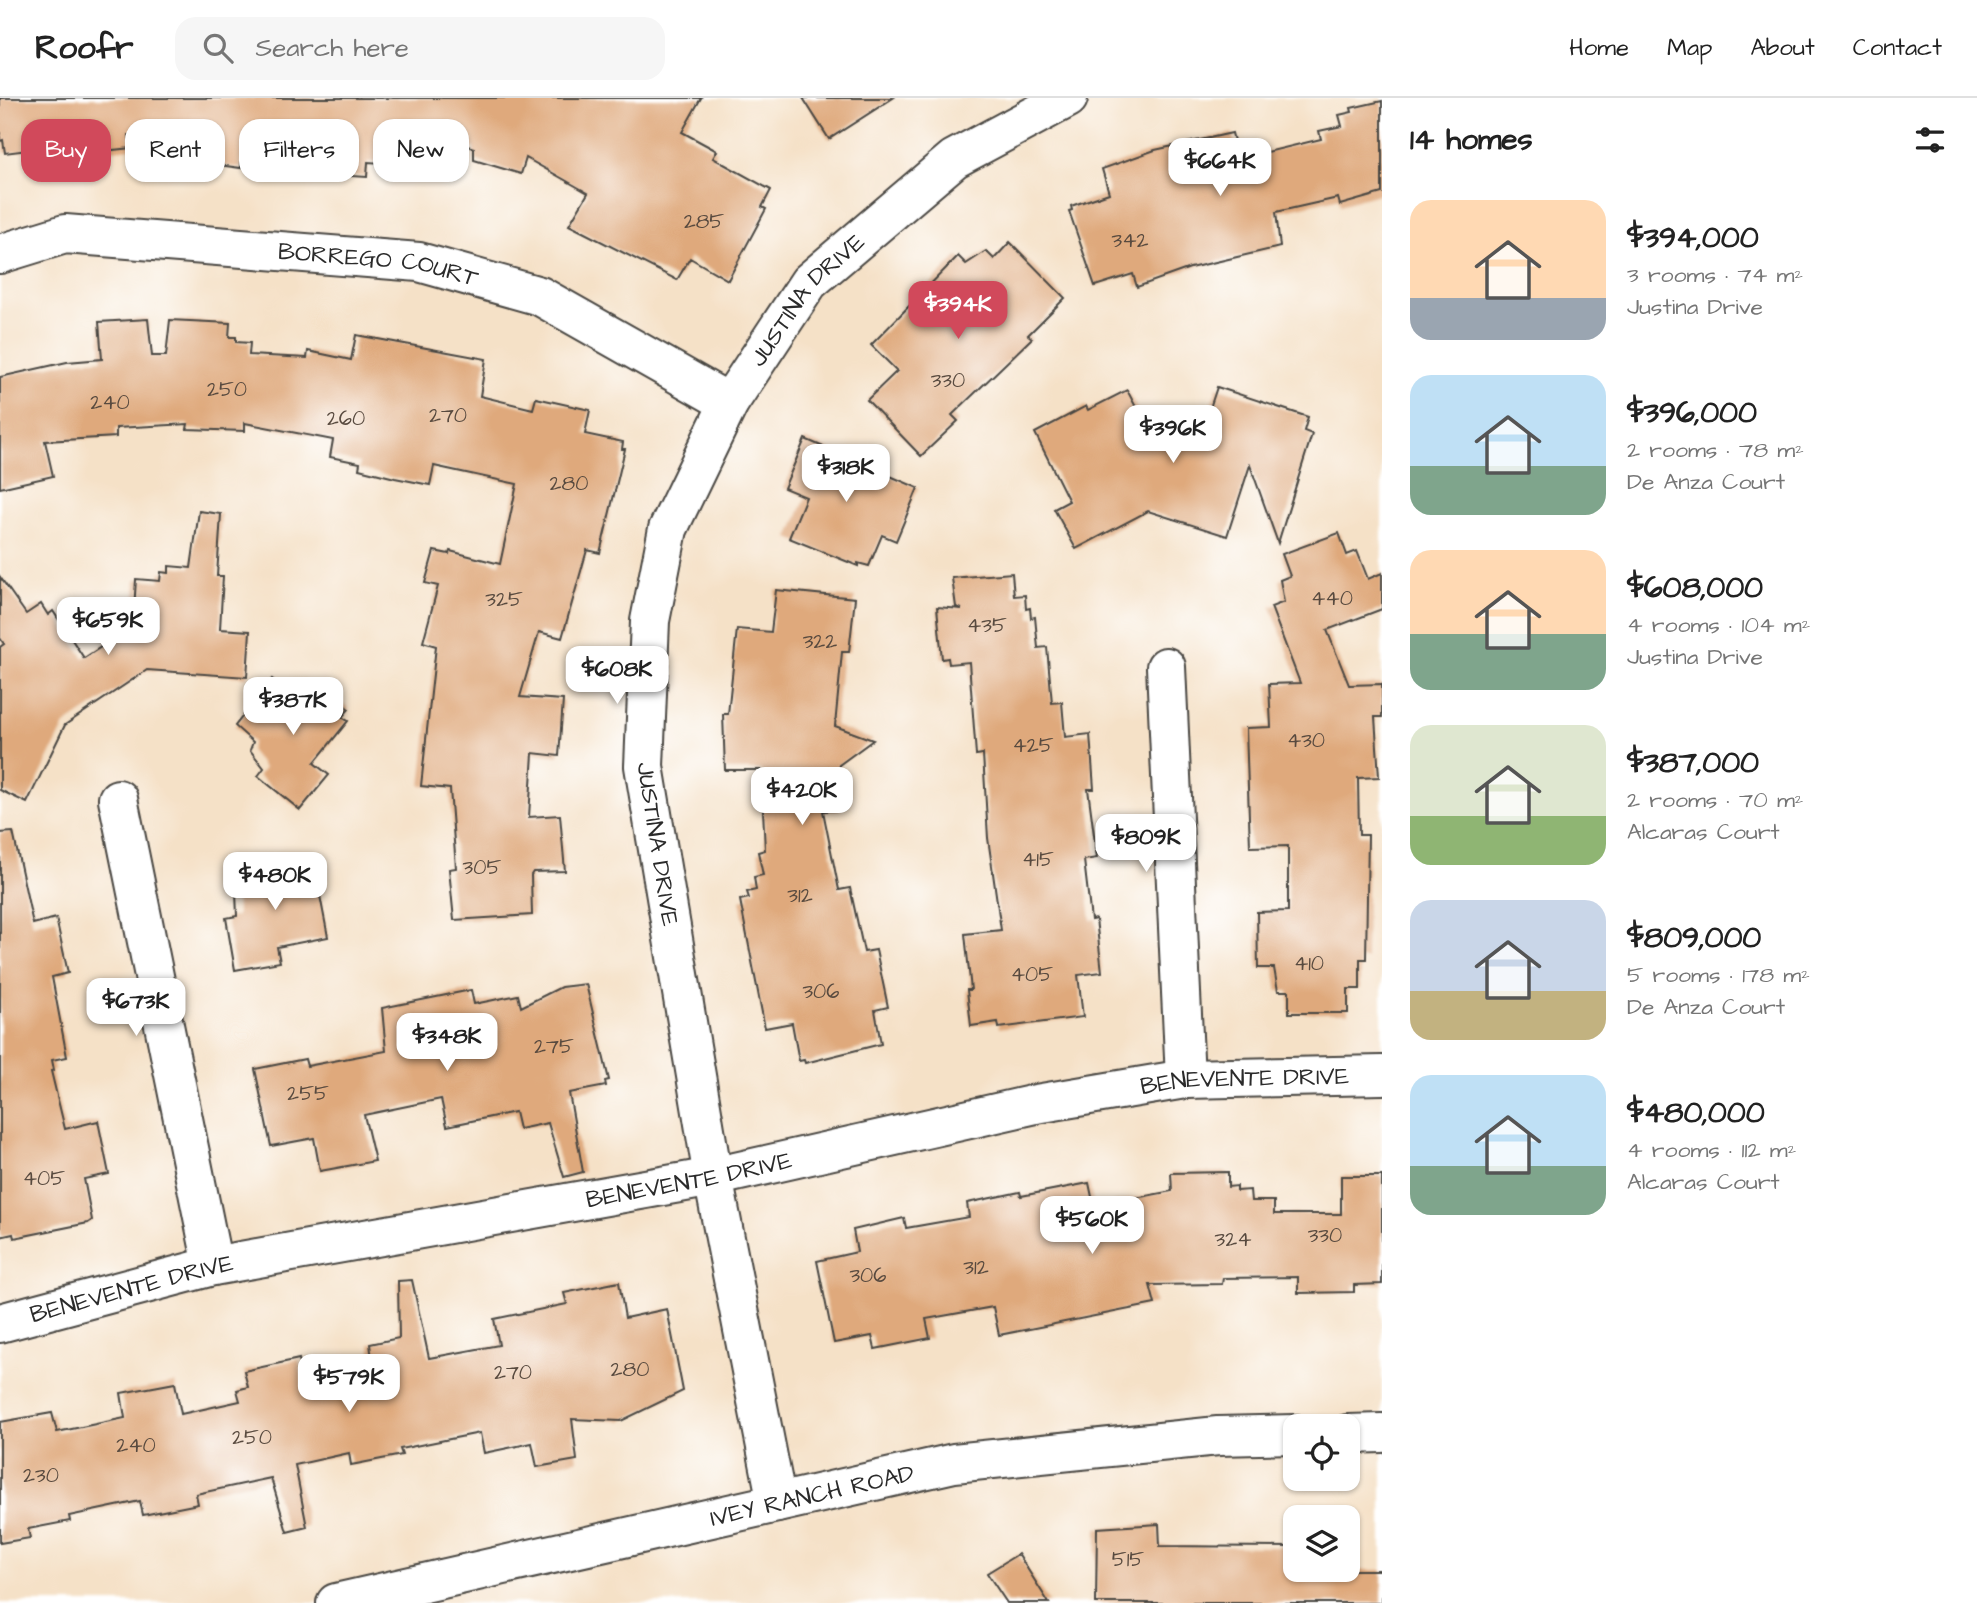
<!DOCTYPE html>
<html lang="en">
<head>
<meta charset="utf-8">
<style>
	:root { --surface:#fff; --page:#f6f6f6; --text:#222; --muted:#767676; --line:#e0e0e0; --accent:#d1495b }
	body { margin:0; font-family:"Architects Daughter",sans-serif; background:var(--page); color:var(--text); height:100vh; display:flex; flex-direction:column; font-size:26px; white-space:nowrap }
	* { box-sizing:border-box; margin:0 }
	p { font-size:23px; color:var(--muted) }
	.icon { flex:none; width:38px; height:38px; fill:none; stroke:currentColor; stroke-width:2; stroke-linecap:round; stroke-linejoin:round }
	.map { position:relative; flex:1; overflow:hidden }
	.drawer { display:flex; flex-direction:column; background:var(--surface); width:595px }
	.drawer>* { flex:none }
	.banner { position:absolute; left:21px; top:21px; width:665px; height:63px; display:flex; gap:14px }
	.fabs { position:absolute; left:1283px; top:1316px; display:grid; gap:14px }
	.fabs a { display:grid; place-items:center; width:77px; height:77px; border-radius:14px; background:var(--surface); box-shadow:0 2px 5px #0004; font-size:35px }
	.price { position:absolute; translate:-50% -60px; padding:0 16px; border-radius:14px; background:#fff; color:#222; font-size:23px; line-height:46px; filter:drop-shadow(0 2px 4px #0008) }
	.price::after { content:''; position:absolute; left:50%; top:42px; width:21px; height:16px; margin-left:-10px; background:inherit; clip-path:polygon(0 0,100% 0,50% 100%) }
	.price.on { background:var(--accent); color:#fff }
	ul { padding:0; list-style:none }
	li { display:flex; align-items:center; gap:21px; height:175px; padding:0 28px }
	li span { display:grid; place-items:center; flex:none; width:196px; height:140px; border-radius:21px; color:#555 }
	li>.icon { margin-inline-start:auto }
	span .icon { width:84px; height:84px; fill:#fffc; stroke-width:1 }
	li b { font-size:30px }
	h2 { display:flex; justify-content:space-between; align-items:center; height:84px; padding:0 28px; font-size:30px }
	.chip { padding:0 24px; border-radius:21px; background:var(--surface); box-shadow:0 2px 5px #0004; font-size:24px; line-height:63px }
	.chip.on { background:var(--accent); color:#fff }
	header { display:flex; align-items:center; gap:42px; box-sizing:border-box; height:98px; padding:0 35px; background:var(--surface); border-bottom:2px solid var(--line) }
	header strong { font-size:33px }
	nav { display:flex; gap:38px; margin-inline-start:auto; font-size:24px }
	.search { width:490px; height:63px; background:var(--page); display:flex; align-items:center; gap:18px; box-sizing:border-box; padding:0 24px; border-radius:21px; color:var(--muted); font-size:26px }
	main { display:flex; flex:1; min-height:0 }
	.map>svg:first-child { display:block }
	.building { fill:#dfa97b }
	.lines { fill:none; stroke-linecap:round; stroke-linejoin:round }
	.minor-casing { stroke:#494642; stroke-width:42 }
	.minor { stroke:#fff; stroke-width:38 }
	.labels { text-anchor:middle; stroke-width:5; stroke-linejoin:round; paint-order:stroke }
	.number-label { font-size:21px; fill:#584a3f }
	.street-label { font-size:24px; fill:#2b2b2b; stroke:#fff }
</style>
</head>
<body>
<header>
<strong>Roofr</strong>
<div class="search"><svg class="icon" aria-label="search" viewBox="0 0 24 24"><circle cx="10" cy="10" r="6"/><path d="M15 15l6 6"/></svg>Search here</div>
<nav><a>Home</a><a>Map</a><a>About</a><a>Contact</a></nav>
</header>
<main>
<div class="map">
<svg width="1382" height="1505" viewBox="0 0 1382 1505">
	<rect width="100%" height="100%" fill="#fff"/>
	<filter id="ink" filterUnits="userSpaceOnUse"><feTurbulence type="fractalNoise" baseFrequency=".0143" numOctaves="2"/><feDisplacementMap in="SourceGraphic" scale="14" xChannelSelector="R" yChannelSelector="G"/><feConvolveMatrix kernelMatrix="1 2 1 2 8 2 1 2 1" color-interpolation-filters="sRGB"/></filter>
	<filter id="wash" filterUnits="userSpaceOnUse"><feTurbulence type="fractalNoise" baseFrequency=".00686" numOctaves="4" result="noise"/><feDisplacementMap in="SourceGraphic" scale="28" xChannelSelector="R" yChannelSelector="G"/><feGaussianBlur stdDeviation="1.57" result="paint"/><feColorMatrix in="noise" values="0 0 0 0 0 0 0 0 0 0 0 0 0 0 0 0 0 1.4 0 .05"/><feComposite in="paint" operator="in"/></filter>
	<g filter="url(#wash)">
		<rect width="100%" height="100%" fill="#f5e1c7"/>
		<g id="blocks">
			<g class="building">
				<path d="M0,0H701L682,34L717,53L713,60L771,92L762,109L766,111L728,182L690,160L677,182L569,127L588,95L526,60L521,76L474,62V50L410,30L408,58L383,56L382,65L368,64L367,79L305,75L307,51L243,43L241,70L188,63L192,27L129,37L131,50L76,56L75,46L5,55L3,42L0,43Z"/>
				<path d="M803,0H893L829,41Z"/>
				<path d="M1382,3V95L1340,107L1338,100L1276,114L1280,149L1190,170L1137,189L1133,176L1095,188L1069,113L1072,112L1071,108L1109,95L1102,71L1155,52L1232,35L1235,47L1245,44L1247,49L1257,46L1259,56L1321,41L1319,33L1342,28L1339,17L1352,14L1351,10Z"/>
				<path d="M1010,144L1065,200L1028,237L1032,240L952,317L958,323L921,358L867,302L897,273L871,247L958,158L966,166L986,153L994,161Z"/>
				<path d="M148,221L152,258H166L170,222L230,225L229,239H236V244L250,245L249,257L307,260L308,253L351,262L356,237L486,261L480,298L533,311L536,300L590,312L585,336L623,344L622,351H625L600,455L587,452L562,540L539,534L520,599L563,602L559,658L533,655L529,719L560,717L565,773L533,774L531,777L532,817L454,822L449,771L456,770L450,691L421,688L436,548L423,544L438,488L425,485L434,453L449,456L450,453L500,466L517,386L434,368L430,387L395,380L359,371L360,365L330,359L333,342L245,325V333L187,331L188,326L116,330V339L45,343L53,378L0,390V279L67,264L102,261L99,224Z"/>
				<path d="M1217,289L1308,319L1304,333L1312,336L1278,445L1250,367L1227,438L1148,413L1076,451L1054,411L1069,403L1035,335L1086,308L1088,312L1127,292L1146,328L1201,337Z"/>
				<path d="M805,341L918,390L896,443L882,437L869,468L858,465V468L789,440L806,399L784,390Z"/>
				<path d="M199,413L221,416L217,478H223L220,531L250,533L247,579L147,572L65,627L27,705L0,692V549L4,546L0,540V479L26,516L41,506L48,517L53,513L84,560L133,528L136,481L160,483L161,474L169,475V468L191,470Z"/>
				<path d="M1339,435L1347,457L1357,453L1368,481L1382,475V511L1327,532L1349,587L1382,586V619H1375L1379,679L1358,680L1359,737H1368L1366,861H1360V891H1348V915H1289V893H1278L1274,870H1258L1257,814L1288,813V748L1250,749L1246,630L1271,629L1269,586L1300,585L1271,509L1284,504L1280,482L1290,478L1282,456Z"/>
				<path d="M1012,475L1014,498L1025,497L1026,511L1030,510L1031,520L1035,519L1038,550L1047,549L1052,605L1062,604L1065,639L1090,636L1094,691H1088L1097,760L1084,762L1091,822L1096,821L1102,874L1078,877L1083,919L999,930L998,924L971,928L967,892H971L965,836L1001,832L988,740L983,656L976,657L969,564L949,566L948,560L942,561L937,509L962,511L956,509L952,480Z"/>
				<path d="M776,492L855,500L849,554H842L835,628L873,642L839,667L840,712L823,713L839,792L850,790L864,854L876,852L888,909L875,912L881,946L805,965L804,962L799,963L792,925L765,930L740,802L749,800L747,794L756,792L754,779L763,777L758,754L765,752L761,672H725L723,616H728L737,531L771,534Z"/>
				<path d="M272,581L290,595L303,581L324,598L327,593L349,611L342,619L348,623L314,665L329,677L300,712L258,678L264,670L250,652L253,644L235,628Z"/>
				<path d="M13,734L33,826L56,820L68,875L52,879L67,959L52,962L54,972L51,973L65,1031L98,1023L109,1076L84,1081L92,1122L88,1125L14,1140L13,1136L0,1139V735Z"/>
				<path d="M301,757L305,780L316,777L328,839L277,849L280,864L235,872L226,820L237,818L236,794L247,792L242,768Z"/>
				<path d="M586,886L609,982L605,983L606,988L569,995L583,1074L564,1079L548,1025L519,1031L515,1014L447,1028L441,1001L364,1017L375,1063L320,1073L314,1040L271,1048L255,971L305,961L307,968L386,953L382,910L471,892L474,906L518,897L521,909L561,889Z"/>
				<path d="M1228,1074V1089L1237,1088V1093L1250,1092L1251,1103H1274V1116H1341V1078H1382V1186L1354,1187V1194L1298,1195V1179L1223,1180L1222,1186L1150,1187L1155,1206L999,1237L993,1209L926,1221L930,1240L875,1251L872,1238L834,1245L817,1163L857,1154L853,1132L904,1120L906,1130L969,1119L967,1105L1020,1094L1021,1098L1089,1085L1094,1108L1172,1093L1171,1075Z"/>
				<path d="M412,1182L429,1260L499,1247L494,1221L567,1206L564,1195L619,1184L625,1220L667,1211L683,1293L621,1323L572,1321L577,1362L537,1369L532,1345L484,1355L480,1335L400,1351L402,1357L351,1367L349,1355L295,1367L307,1429L287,1434L271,1380L196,1396L198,1406L143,1417L140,1403L69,1418L70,1423L28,1431L30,1440L0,1445V1324L52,1315L57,1334L125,1320L121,1295L175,1285L181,1316L240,1303L237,1292L248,1289L244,1273L299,1261L306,1295L375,1283L370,1246L399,1240L398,1183Z"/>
				<path d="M1159,1426L1160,1448L1295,1449V1472H1382V1505H1096L1097,1430Z"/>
				<path d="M1018,1456L1049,1505H1007L987,1475Z"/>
			</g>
		</g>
	</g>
	<g filter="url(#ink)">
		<use href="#blocks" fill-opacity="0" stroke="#494642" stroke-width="2"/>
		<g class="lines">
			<defs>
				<g id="minor">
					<path id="s1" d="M0,156L65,136L419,164L540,198L729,305"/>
					<path d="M1166,569L1185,981"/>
					<path d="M118,701L213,1168"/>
					<path id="s2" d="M0,1225L213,1168L713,1079L1036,1006L1185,981L1382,977"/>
					<path d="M1348,1336L1382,1335"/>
					<path id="s3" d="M777,1405L713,1079L644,668L650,523L668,431L729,305L809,184L954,61L1068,0"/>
					<path id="s4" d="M336,1505L954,1365L1218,1338L1295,1336"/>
				</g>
			</defs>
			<use href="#minor" class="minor-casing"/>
			<use href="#minor" class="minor"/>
		</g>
	</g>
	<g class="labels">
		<g class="number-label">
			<text x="704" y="130">285</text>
			<text x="1130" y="149">342</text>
			<text x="948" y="289">330</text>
			<text x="227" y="298">250</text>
			<text x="110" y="311">240</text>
			<text x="448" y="324">270</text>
			<text x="346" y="327">260</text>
			<text x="569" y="392">280</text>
			<text x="1332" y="507">440</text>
			<text x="504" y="508">325</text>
			<text x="987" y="534">435</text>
			<text x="820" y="550">322</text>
			<text x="1306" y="649">430</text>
			<text x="1033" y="654">425</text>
			<text x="1038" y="768">415</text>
			<text x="482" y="776">305</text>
			<text x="800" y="804">312</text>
			<text x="1309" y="872">410</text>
			<text x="1032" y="883">405</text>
			<text x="821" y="900">306</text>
			<text x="554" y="955">275</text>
			<text x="308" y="1002">255</text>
			<text x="44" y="1087">405</text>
			<text x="1325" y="1144">330</text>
			<text x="1233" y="1148">324</text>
			<text x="976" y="1176">312</text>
			<text x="868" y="1184">306</text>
			<text x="630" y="1278">280</text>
			<text x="513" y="1281">270</text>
			<text x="252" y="1346">250</text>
			<text x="136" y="1354">240</text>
			<text x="41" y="1384">230</text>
			<text x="1128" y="1468">515</text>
		</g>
		<g class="street-label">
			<text dy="8" stroke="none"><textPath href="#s1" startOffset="383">BORREGO COURT</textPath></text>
			<text dy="8" stroke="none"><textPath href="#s3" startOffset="1258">JUSTINA DRIVE</textPath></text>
			<text transform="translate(658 746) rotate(81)" y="8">JUSTINA DRIVE</text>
			<text dy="8" stroke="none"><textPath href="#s2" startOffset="1270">BENEVENTE DRIVE</textPath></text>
			<text dy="8" stroke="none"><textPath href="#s2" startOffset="704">BENEVENTE DRIVE</textPath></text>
			<text dy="8" stroke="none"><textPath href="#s2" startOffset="136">BENEVENTE DRIVE</textPath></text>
			<text dy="8" stroke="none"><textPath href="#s4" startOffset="488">IVEY RANCH ROAD</textPath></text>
		</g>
	</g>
</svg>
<div class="fabs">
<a><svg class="icon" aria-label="locate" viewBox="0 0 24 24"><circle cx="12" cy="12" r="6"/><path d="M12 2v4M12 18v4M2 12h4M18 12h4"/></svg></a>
<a><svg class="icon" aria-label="layers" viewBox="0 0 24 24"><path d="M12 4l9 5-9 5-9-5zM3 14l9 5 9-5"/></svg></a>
</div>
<b class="price" style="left:1220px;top:100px">$664K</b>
<b class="price on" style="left:958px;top:243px">$394K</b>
<b class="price" style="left:1173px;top:367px">$396K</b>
<b class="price" style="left:846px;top:406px">$318K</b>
<b class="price" style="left:108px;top:559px">$659K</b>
<b class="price" style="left:617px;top:608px">$608K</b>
<b class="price" style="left:293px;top:639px">$387K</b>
<b class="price" style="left:802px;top:729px">$420K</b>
<b class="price" style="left:1146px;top:776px">$809K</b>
<b class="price" style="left:275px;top:814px">$480K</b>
<b class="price" style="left:136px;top:940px">$673K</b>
<b class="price" style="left:447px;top:975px">$348K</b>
<b class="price" style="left:1092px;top:1158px">$560K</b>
<b class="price" style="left:349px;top:1316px">$579K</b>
<div class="banner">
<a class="chip on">Buy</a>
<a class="chip">Rent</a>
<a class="chip">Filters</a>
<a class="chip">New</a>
</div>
</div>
<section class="drawer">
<h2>14 homes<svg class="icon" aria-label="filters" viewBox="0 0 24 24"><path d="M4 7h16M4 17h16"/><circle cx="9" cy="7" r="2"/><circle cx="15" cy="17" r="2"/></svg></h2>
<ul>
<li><span style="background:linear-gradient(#ffd9b3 70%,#9aa5b1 0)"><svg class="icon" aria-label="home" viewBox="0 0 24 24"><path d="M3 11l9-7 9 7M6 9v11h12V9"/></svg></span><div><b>$394,000</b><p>3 rooms · 74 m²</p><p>Justina Drive</p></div></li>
<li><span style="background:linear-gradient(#bfe0f5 65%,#7fa58c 0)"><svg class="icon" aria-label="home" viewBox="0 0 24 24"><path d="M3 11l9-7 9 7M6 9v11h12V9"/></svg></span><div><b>$396,000</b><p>2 rooms · 78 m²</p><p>De Anza Court</p></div></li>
<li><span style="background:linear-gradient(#ffd9b3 60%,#7fa58c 0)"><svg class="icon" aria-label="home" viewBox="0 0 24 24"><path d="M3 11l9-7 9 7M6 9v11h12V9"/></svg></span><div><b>$608,000</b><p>4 rooms · 104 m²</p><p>Justina Drive</p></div></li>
<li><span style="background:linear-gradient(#dfe7d0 65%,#8fb573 0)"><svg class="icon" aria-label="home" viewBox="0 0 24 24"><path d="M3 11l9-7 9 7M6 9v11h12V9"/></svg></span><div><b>$387,000</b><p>2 rooms · 70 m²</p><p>Alcaras Court</p></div></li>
<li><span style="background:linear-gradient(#c9d6e8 65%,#c2b280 0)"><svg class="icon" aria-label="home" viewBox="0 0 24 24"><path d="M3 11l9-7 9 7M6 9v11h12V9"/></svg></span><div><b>$809,000</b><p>5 rooms · 178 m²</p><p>De Anza Court</p></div></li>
<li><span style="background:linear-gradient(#bfe0f5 65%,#7fa58c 0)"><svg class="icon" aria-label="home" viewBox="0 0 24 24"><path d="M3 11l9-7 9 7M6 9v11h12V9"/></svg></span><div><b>$480,000</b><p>4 rooms · 112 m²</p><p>Alcaras Court</p></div></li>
</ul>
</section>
</main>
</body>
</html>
